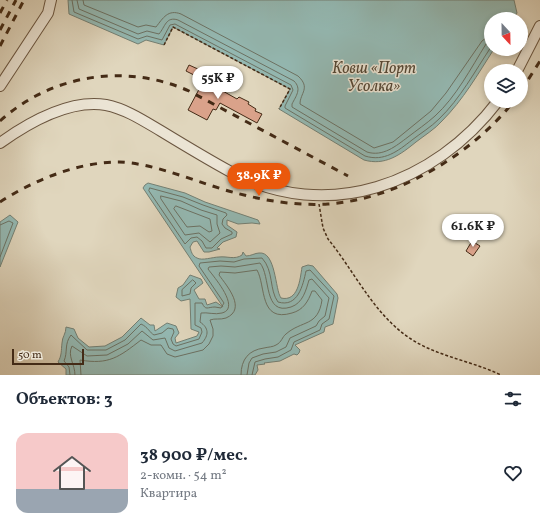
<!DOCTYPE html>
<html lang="ru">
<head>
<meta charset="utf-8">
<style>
	:root { --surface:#fff; --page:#f2f2f3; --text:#1f2937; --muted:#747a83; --line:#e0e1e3; --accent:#ea580c }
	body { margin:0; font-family:Vollkorn,serif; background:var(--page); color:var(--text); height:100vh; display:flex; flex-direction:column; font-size:15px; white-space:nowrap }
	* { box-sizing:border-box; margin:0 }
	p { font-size:13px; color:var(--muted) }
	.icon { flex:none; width:22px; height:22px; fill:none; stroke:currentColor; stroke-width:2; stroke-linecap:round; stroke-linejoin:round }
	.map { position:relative; height:375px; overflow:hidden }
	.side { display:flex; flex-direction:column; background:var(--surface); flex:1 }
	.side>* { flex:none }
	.needle { width:26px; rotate:158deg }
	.tools { position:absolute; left:484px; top:12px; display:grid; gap:8px }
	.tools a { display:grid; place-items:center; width:44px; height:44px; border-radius:50%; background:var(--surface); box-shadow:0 2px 6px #0003; font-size:20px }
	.scale { position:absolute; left:12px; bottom:10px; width:72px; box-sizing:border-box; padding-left:4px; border:2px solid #442b16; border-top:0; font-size:11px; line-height:14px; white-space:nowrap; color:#442b16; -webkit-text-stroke:3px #ebe4d4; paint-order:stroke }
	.price { position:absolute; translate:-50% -34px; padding:0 9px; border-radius:14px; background:#fff; color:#222; font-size:13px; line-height:26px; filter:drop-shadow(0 1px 2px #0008) }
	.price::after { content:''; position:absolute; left:50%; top:24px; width:12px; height:9px; margin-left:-6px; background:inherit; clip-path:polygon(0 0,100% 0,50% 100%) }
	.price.selected { background:var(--accent); color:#fff }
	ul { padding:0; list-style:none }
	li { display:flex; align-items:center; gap:12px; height:100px; padding:0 16px }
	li+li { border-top:1px solid var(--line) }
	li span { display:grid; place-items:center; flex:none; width:112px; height:80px; border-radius:12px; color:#555 }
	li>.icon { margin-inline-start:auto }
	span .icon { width:48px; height:48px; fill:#fffc; stroke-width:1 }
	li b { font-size:17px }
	h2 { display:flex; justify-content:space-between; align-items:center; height:48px; padding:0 16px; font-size:17px }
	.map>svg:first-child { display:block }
	.water { fill:#94b9b3; stroke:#748074 }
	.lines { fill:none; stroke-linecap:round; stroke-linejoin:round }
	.shore { stroke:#6c7264; stroke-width:1 }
	.building { fill:#daa28a; stroke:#442b16 }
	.minor-casing { stroke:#6b5640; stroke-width:12 }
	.path { stroke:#442b16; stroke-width:1.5; stroke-dasharray:3 2; stroke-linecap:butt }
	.minor { stroke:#ebe4d4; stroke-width:10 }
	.rail { stroke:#442b16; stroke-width:3; stroke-dasharray:7 7; stroke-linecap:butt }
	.labels { text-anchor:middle; stroke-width:3; stroke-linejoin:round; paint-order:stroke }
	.water-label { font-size:16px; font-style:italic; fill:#544735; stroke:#ebe4d4 }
</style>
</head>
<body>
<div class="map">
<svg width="540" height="375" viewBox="0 0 540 375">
	<rect width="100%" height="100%" fill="#e0d6bd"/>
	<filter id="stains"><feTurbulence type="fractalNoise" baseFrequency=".005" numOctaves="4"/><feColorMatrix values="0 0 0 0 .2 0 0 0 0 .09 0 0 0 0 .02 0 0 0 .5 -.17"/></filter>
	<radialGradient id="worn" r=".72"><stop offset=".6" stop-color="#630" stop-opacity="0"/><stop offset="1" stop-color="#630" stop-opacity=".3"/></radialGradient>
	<g class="water">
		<path d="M68,0H514L517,13L513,19H491V49H494C478,74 463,100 442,121C435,129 425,135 416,142C400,155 385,166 364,160L279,109L290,89L173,27L164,45L146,40L138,44L69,14Z"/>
		<path d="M148,183L185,193L205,202L258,220L260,224L252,223L238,224L227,220V225L237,232L236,237L223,242L217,248L220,249L209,252H204L197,241L193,242L190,247C191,251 192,256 197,258C202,261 213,257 219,257C227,256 235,260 242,255L243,252L246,256C251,256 255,253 259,253C276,251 275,290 281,298C298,302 300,280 302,267L308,265L313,266L337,294L338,298L333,324L325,327L324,332L295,345L300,350L299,353L297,355L294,354L280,361L264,363L265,364L257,365L258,370L255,375H66V369L58,362C62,355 61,351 62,343C62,337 66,334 66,327L74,329L78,338L89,347L105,346L122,337L141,318L150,325H154L155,331L167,323L176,326L179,333L175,338L176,343L197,336L199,332L191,329L190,299L181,301L176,297L178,288L183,285L190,275L201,279L203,283L194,290L199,299H205L207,305L216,302L223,307L143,188L145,185Z"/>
		<path d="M10,215L18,222L0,267V222Z"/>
	</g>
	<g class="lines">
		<g class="shore">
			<path d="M72,0L74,12L138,39L147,36L162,40L170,25L175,24L291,85L293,90L285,106V108L365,156C384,162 398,151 412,140C421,133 431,127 439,119C460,99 475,71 491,47"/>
			<path d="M77,0L79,9L138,34L147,31L159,34C165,27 166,16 178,20L294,81C302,89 296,96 292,104V107L367,152C383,157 396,146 408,137C417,130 426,124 435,116C456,97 471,68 486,44L491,41"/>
			<path d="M83,0L84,5L138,27L146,25L156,27C163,18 168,9 181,14L298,76C311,88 300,93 300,104L374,148L393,142L431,111L446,93L482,41L491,34"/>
			<path d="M150,188L183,197L203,205L226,213L227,215L223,219L222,224L225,228L232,232V234L221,239L212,248H206L202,241L197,237L191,238L185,244L149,191Z"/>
			<path d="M161,196L181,201L201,210L217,215V224L220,233L210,242L199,233L185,235L161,199Z"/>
			<path d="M176,206L210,219L212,231L209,232L200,226L187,227L174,209Z"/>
			<path d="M0,225L9,221L13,223L0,257"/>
			<path d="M193,280L196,283L191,288L190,294L182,296V290Z"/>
			<path d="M70,375L69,367L64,361C68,352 64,344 71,335L87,350H106L125,340L141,324C148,327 150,333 154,335L162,333L168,328L173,329L174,332L171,339L173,344L176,346L199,339L202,332L201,328L195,325V303H202C206,311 207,307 215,307C217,307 219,308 221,308L224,303L199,266L200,263L220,261L234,262L244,259L262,258C274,271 269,290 278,302C298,308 303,285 306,271L310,270L334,296L329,319L322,324L320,330L294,342L291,350L278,357L265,359L255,362L252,375"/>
			<path d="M75,375C75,364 67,356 72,346L87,356L107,355L128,344L142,331L153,340L165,338L169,348L175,351L202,343C209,335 209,328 200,322L201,313C207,312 215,315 222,313C241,308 214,277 208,269L209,267L221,266L235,267L260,263C271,276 263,316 291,307C303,303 306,290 309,280L312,279L329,298L325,316L319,321L316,326L290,338L286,347L276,352L263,354L252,358L249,363L247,375"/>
			<path d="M81,375L80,360C109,365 119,357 141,340L151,345H161L167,354L175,357L203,350L209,344L213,336V329L210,320C215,318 220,320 226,318C247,309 227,286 219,275L220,272L235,273L257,270C266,286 259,323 292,313C303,310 308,302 312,291H315L322,300C318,327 302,320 286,334C282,337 282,342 276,345C273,347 268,347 264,348C249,350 241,359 241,375"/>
		</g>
	</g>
	<g class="building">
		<path d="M189,65L209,74L205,81L237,99L239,97L249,102L248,104L256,109L255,111L262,114L257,123L220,103L216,110L213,109L207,120L188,110L204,80L186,71Z"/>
		<path d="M472,241L480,246L473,256L466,251Z"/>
	</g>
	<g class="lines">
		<defs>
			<g id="minor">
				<path d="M517,71L540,26"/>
				<path d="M0,86L48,13L51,0"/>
				<path d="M0,143C28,123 70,99 106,105C126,109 144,121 161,131C184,145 207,159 231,172C327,224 435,184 498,101"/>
			</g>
		</defs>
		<use href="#minor" class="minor-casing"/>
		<g class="path">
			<path d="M164,45L173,27L290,89L279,109"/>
			<path d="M319,204L323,228L328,239C355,272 374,315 411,339C439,357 472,361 501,375"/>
		</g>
		<use href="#minor" class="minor"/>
		<g class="rail">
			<path d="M0,13L7,0"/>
			<path d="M0,30L16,0"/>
			<path d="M0,46L24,0"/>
			<path d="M521,91L540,61"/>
			<path d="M0,121C52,74 126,63 189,91L348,176"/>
			<path d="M0,202C34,180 78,162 119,162C155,163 201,184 236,193C266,201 297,206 328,204C398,199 471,155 514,101"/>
		</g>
	</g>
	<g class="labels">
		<g class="water-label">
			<text x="374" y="73">Ковш «Порт<tspan x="374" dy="18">Усолка»</tspan></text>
		</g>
	</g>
	<rect width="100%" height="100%" filter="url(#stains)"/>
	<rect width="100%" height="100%" fill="url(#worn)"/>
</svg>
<div class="tools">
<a><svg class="needle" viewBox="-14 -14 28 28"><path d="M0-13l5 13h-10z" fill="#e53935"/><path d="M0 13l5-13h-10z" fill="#747a83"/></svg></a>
<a><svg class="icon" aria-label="layers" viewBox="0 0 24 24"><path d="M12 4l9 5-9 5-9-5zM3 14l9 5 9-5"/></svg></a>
</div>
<div class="scale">50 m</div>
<b class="price" style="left:218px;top:100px">55K ₽</b>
<b class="price selected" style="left:259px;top:197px">38.9K ₽</b>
<b class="price" style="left:473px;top:248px">61.6K ₽</b>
</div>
<section class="side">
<h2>Объектов: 3<svg class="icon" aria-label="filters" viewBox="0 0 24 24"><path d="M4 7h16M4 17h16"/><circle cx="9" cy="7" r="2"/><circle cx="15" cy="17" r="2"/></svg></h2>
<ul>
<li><span style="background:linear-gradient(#f6c9c9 70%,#9aa5b1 0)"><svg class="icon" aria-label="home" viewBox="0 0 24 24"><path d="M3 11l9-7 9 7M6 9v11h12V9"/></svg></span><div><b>38 900 ₽/мес.</b><p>2-комн. · 54 m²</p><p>Квартира</p></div><svg class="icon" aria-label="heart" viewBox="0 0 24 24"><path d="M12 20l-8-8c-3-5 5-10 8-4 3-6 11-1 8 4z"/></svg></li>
</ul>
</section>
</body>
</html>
